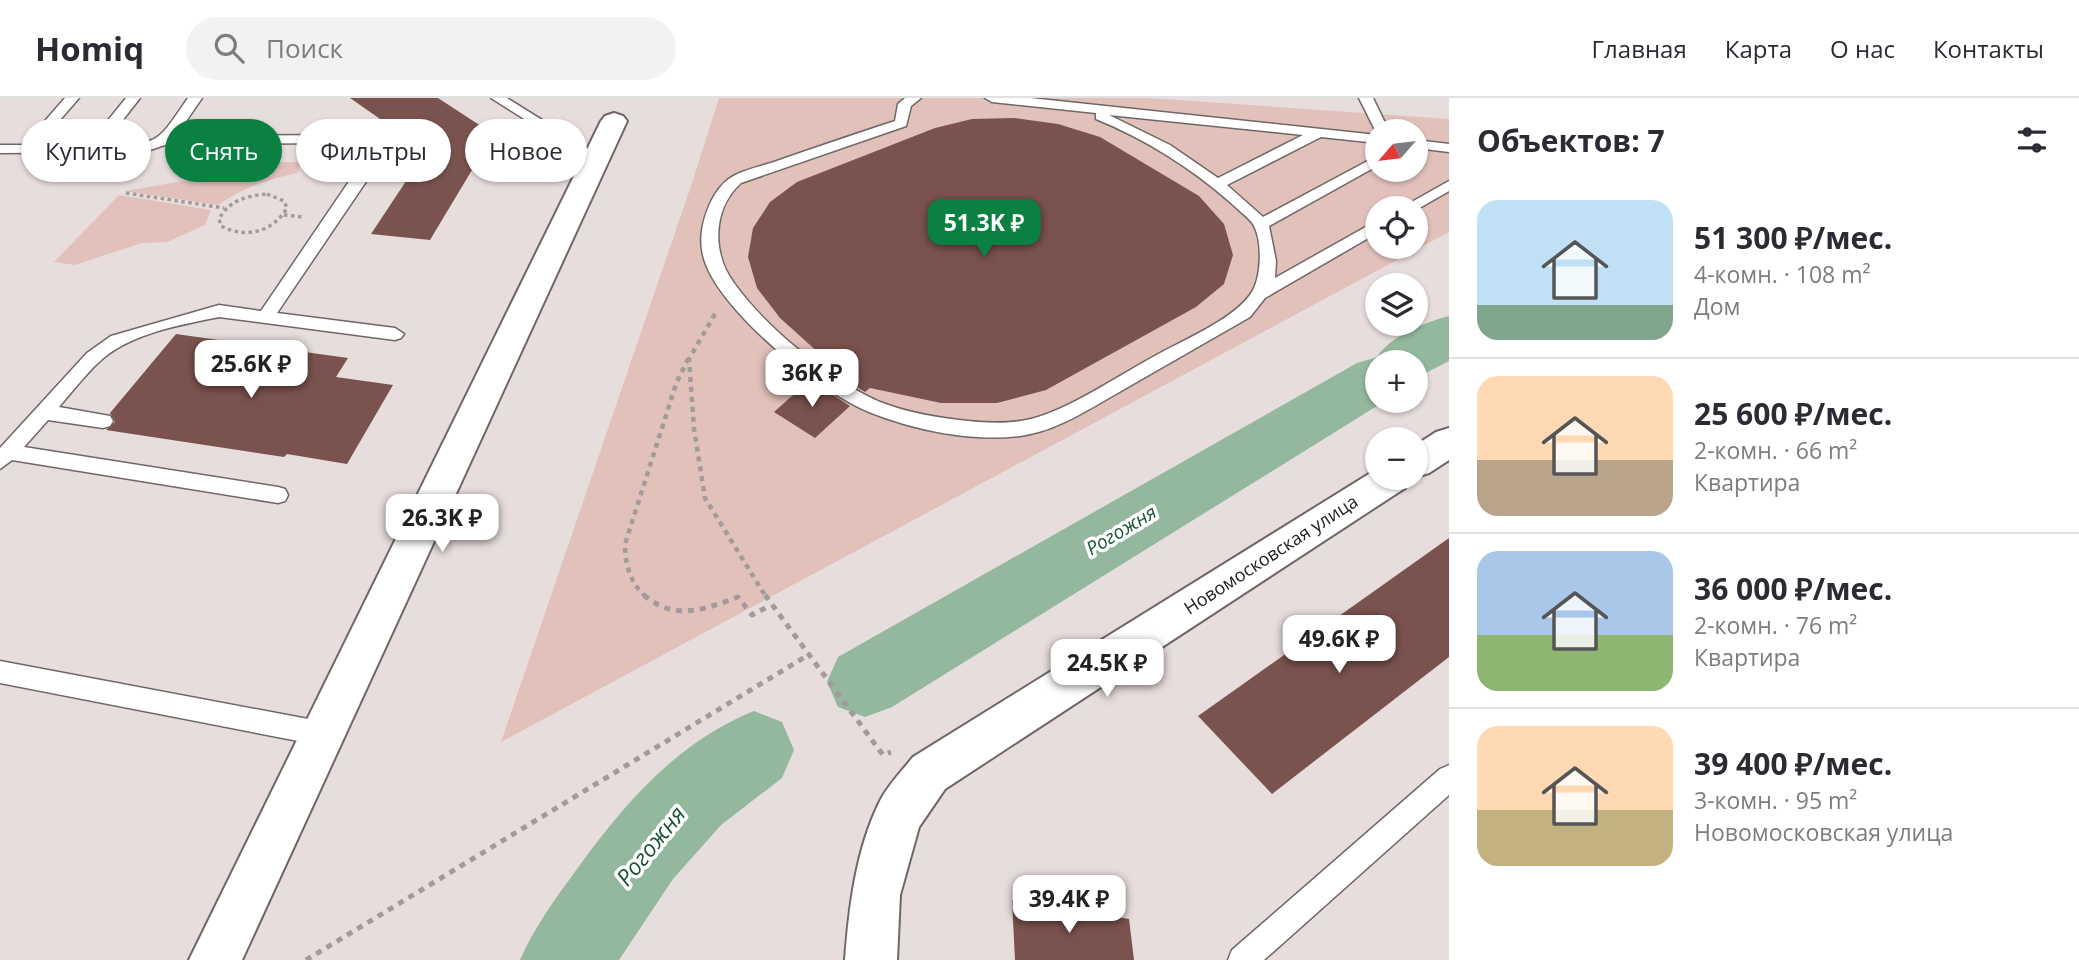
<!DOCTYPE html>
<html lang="ru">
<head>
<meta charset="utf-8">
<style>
	:root { --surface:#fff; --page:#f2f2f3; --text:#2b2b33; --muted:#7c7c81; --line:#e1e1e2; --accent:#0b8043 }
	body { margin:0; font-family:"Open Sans",sans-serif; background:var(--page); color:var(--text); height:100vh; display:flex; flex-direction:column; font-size:26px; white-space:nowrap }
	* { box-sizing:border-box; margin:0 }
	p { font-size:23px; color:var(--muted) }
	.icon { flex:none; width:38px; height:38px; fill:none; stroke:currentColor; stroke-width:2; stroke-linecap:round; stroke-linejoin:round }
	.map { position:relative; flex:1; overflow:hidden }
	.side { display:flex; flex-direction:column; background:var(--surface); width:630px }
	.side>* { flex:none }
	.top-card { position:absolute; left:21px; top:21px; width:665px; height:63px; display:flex; gap:14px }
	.needle { width:46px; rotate:242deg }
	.tools { position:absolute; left:1365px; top:21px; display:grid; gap:14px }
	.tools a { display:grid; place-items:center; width:63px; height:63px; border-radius:50%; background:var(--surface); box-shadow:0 2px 5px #0004; font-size:35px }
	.price { position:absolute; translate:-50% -60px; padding:0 16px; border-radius:14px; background:#fff; color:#222; font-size:23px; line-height:46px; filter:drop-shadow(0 2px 4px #0008) }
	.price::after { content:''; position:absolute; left:50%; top:42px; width:21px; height:16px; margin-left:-10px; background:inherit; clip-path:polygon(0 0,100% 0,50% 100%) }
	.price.active { background:var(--accent); color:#fff }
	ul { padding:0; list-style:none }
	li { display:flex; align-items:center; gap:21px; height:175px; padding:0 28px }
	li+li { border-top:2px solid var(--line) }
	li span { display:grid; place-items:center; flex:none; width:196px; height:140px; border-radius:21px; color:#555 }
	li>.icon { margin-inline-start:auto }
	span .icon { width:84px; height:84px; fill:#fffc; stroke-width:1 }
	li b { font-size:30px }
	h2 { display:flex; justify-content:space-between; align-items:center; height:84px; padding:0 28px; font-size:30px }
	.tag { padding:0 24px; border-radius:32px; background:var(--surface); box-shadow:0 2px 5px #0004; font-size:24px; line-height:63px }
	.tag.active { background:var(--accent); color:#fff }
	header { display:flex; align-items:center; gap:42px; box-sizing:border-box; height:98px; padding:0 35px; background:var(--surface); border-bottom:2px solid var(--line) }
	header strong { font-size:33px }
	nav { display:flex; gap:38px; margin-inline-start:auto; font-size:24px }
	.search { width:490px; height:63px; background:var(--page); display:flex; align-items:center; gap:18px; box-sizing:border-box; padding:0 24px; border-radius:38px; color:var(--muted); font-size:26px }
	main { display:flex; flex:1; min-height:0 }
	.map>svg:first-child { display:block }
	.green { fill:#e2c1bb; fill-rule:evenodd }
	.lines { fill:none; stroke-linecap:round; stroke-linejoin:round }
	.river { fill:#93b89e; fill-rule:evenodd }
	.building { fill:#7b534e }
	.service-casing { stroke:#6f6766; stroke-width:3 }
	.minor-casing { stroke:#6f6766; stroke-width:4 }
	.path-far2 { stroke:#a39b9a; stroke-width:3.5; stroke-dasharray:3.5 3.5; stroke-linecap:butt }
	.path-far1 { stroke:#a39b9a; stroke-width:4.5; stroke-dasharray:5 5; stroke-linecap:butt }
	.path { stroke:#a39b9a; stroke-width:5; stroke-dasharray:6 6; stroke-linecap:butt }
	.service { fill:#fff; fill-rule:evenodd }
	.minor { fill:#fff; fill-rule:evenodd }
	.labels { text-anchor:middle; stroke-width:7; stroke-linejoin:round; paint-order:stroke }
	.street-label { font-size:18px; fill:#242020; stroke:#fff }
	.water-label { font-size:19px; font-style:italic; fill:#1a5634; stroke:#fff }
	.near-water-label { font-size:23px; font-style:italic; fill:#1a5634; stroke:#fff }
</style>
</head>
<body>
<header>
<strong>Homiq</strong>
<div class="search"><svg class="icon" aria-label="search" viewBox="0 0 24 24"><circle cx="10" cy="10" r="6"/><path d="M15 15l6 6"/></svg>Поиск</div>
<nav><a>Главная</a><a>Карта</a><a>О нас</a><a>Контакты</a></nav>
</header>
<main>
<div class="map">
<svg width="1449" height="862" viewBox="0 0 1449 862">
	<rect width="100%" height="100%" fill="#e7dddc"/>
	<g class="green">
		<path d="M719,0H1149L1449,21V134L501,644L693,82ZM1377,33H1416V72H1377ZM1377,110H1416V149H1377Z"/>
		<path d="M254,64H302L297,75C268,81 242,90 218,107L125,93L207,79Z"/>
		<path d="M119,97L211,112L205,127L167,144L142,145L75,167L54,164Z"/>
	</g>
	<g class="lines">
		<g class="river">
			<path d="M1449,218V263L1416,280V264H1377V303H1385L892,609L865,619L838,609L827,584L838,559L1357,265L1377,259C1390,238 1426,224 1449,218Z"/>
			<path d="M754,613L782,624L794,652L782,680L721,727L673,781L619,862H520C535,828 555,801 577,771C624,706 677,644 754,613Z"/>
		</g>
	</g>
	<g class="building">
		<path d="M350,0H438L487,32L472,57L477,58L472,66L475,67L430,142L371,136L426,53Z"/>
		<path d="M1014,20L1058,26L1100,39L1199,98L1224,126L1233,157L1224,186L1196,209L1046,292L997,305H941L870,290L865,294L825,269L830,265L780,220L757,190L748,159L753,130L770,104L797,84L935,30L972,21Z"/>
		<path d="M176,236L348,260L336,279L393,287L347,366L287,356L284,359L106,332L115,324L110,315Z"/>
		<path d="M810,282L850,308L815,340L774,314Z"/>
		<path d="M1449,440V559L1272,696L1198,618Z"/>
		<path d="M1012,802L1129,821L1134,862H1015Z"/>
	</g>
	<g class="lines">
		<defs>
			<g id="service">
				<path d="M65,0H79L39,46H89L126,0H140L104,46C161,46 156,46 188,0H202L176,38L358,37L384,53L382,60L277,215L395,230L404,236L401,240L395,242L219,219C180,227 128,236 99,264C84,278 72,294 59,309L110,318L113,323L110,328L103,330L48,322L24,349L278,389L285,391L288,397L285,403L278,405L12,362L0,371V350L87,255L111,238L219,207L261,213L369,54L355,45L168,46L144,54L0,55V47H24Z"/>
				<path d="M491,0H507L603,60L601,63H591Z"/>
				<path d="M905,0H921L911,8L906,28L741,85C712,111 712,156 734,185C766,230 830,282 880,304C908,315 938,320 968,323C988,325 1011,326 1031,321C1068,312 1118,278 1153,259C1181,243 1231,223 1250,197C1262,181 1263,143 1253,126C1247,118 1237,111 1230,104C1190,69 1145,41 1096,21V15L992,4L985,0H1030L1377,37V45L1321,39L1227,87L1263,119L1377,58V68L1269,128L1276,163L1275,180L1371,126L1377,124V135L1265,200L1250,219C1207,244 1164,268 1121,293C1089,311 1057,333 1020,338C971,344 914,332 869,314C821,295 714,209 703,157C697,134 708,100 725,84C737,73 759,69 774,64C814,50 855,36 895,23L898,6ZM1109,17L1303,37L1218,80L1170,47Z"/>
				<path d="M1359,0H1373L1389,33H1377V36Z"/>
				<path d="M1416,42L1449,46V54L1416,50Z"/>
				<path d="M1449,83V93L1416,112V110H1401Z"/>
				<path d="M0,563L324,624L333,627L336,636L333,645L324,648L0,585Z"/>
				<path d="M1449,667V697L1264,862H1228L1232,852L1440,671Z"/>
			</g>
			<g id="minor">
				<path d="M614,15L623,18L627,23L242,862H189L601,23L605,18Z"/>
				<path d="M1449,330V362L1429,375L1416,379V347L1436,334Z"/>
				<path d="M1377,371V380H1410L1405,390L945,691L919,729L900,797L897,862H845C849,809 856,751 880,703C888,687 902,673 913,659Z"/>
			</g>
		</defs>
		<use href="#service" class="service-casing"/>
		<use href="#minor" class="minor-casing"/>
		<g class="path-far2">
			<path d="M126,95L224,110"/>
			<path d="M267,96L284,103L287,110C273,134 246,141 221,128L219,121C229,102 247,98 267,96Z"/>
			<path d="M284,117L304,119"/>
		</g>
		<g class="path-far1">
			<path d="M715,216L689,261L694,331L705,400L766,499"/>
			<path d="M646,499C630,485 625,466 625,446L676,286L688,261"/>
		</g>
		<g class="path">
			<path d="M644,497C675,524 705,511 738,499L752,517L771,507"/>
			<path d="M765,497L883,657L891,654"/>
			<path d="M306,862L810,556"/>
		</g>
		<use href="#service" class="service"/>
		<use href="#minor" class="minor"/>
	</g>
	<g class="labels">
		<g class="street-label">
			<text transform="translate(1271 457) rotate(-33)" y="6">Новомосковская улица</text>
		</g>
		<g class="water-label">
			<text transform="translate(1121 432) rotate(-31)" y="7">Рогожня</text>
		</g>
		<g class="near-water-label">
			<text transform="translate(651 748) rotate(-51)" y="8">Рогожня</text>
		</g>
	</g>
</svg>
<div class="tools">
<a><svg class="needle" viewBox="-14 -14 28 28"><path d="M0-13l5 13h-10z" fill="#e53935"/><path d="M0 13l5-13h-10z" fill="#7c7c81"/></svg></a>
<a><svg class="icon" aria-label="locate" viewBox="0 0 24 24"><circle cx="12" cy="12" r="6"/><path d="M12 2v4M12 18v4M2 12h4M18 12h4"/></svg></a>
<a><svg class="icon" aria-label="layers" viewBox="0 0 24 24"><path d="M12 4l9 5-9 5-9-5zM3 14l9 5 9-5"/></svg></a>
<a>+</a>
<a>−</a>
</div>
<b class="price active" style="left:984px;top:161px">51.3K ₽</b>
<b class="price" style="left:251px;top:302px">25.6K ₽</b>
<b class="price" style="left:812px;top:311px">36K ₽</b>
<b class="price" style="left:442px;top:456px">26.3K ₽</b>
<b class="price" style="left:1339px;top:577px">49.6K ₽</b>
<b class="price" style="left:1107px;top:601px">24.5K ₽</b>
<b class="price" style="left:1069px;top:837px">39.4K ₽</b>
<div class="top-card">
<a class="tag">Купить</a>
<a class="tag active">Снять</a>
<a class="tag">Фильтры</a>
<a class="tag">Новое</a>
</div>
</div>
<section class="side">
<h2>Объектов: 7<svg class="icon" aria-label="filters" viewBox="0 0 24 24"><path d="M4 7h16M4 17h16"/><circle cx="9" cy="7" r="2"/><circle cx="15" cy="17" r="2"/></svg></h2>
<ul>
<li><span style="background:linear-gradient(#bfe0f5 75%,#7fa58c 0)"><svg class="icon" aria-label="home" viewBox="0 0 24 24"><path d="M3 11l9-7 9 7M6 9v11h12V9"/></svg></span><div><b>51 300 ₽/мес.</b><p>4-комн. · 108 m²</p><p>Дом</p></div></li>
<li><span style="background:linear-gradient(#ffd9b3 60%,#b9a48a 0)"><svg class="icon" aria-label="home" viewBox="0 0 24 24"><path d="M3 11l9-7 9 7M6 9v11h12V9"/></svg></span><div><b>25 600 ₽/мес.</b><p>2-комн. · 66 m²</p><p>Квартира</p></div></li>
<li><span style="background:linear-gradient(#a9c7e8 60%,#8fb573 0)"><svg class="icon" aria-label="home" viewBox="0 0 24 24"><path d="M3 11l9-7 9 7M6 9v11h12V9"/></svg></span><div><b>36 000 ₽/мес.</b><p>2-комн. · 76 m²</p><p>Квартира</p></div></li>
<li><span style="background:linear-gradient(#ffd9b3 60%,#c2b280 0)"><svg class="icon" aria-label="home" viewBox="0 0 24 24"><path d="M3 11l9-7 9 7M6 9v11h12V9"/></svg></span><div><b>39 400 ₽/мес.</b><p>3-комн. · 95 m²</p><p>Новомосковская улица</p></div></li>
</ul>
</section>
</main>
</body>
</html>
